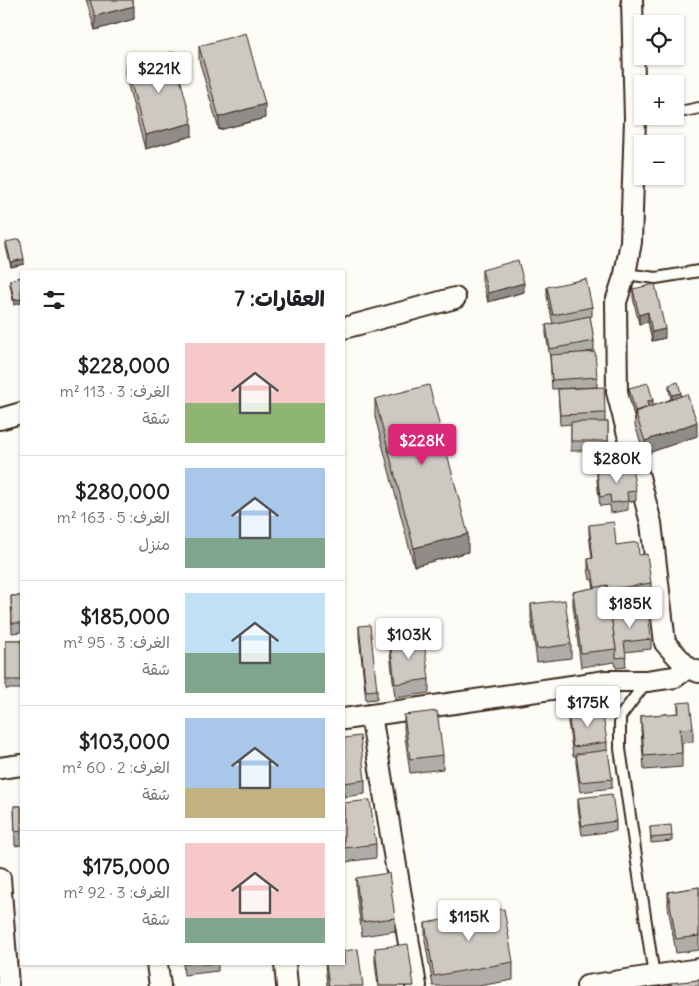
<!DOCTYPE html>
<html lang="ar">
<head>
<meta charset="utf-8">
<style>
	:root { --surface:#fff; --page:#f6f6f6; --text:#202124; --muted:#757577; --line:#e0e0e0; --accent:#db2777 }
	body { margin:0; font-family:Delius,"Playpen Sans Arabic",sans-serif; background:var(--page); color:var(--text); direction:rtl; height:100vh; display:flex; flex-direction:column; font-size:19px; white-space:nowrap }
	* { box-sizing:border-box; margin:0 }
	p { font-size:16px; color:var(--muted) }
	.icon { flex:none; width:28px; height:28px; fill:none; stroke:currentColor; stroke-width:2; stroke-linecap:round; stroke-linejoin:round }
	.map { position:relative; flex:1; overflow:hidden; direction:ltr }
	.sheet { position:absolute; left:20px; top:270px; width:325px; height:695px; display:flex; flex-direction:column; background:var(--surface); border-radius:0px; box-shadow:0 1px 4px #0004; direction:rtl }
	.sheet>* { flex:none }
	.tools { position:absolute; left:634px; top:15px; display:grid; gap:10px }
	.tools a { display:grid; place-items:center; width:50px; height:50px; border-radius:0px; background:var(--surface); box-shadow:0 1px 4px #0004; font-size:25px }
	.price { position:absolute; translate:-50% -42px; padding:0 11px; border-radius:5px; background:#fff; color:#222; font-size:16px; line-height:32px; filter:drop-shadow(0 1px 2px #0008) }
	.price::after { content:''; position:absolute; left:50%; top:30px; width:15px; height:11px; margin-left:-8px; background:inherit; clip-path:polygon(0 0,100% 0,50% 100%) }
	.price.active { background:var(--accent); color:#fff }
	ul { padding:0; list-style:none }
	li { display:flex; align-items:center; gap:15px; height:125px; padding:0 20px }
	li+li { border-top:1px solid var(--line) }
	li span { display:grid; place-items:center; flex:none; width:140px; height:100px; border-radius:0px; color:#555 }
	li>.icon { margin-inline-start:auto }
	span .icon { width:60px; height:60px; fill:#fffc; stroke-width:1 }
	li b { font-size:21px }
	h2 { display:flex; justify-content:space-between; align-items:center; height:60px; padding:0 20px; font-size:21px }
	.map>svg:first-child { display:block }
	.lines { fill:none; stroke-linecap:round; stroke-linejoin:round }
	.lane-casing { stroke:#3b2a1e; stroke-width:14 }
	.street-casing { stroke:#3b2a1e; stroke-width:24 }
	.lane { stroke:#fdfcf7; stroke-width:10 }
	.street { stroke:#fdfcf7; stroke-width:20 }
	.wall { fill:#b0aca7; stroke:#3b2a1e }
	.shaded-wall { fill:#908c88; stroke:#3b2a1e }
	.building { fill:#cdc8c2; stroke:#3b2a1e }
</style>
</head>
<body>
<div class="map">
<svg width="699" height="986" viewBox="0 0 699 986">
	<rect width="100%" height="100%" fill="#fdfcf7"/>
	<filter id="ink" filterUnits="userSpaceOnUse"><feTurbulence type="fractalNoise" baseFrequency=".02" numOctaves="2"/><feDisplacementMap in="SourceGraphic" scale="10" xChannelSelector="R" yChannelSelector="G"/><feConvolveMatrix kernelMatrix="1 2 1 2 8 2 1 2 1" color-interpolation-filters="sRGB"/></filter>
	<g filter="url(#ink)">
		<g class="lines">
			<defs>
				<g id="lane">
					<path d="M675,113L699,108"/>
					<path d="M635,119L658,116"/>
					<path d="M625,274L656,278L699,271"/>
					<path d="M647,681L620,717V749L654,976"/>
				</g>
				<g id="street">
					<path d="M632,0L635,119L631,242L625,274L616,302L617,392L651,523L665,643L688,668"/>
					<path d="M344,328L455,298"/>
					<path d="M0,419L21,413"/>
					<path d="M371,715L416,986"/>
					<path d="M344,719L606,681H647L675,677L688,668L699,672"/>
					<path d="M0,768L21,765"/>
					<path d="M0,878L8,986"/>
					<path d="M157,964L160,986"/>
					<path d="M285,964L287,986"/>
					<path d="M587,986L699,969"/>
				</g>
			</defs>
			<use href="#lane" class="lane-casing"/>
			<use href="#street" class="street-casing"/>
			<use href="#lane" class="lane"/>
			<use href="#street" class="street"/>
		</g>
		<g class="wall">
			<path d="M86,0H132L134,19L95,30Z"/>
			<path d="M199,46L265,118L219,130L199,60Z"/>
			<path d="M126,64L192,136L145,149L126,78Z"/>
			<path d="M6,242L24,264L11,267L6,247Z"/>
			<path d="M482,270L524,292L488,302L482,280Z"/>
			<path d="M21,277L14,305L10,285V280Z"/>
			<path d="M547,287L592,307V316L590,317L594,341V351L581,353L597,377V387L552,389L550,358L546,334V325L553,324L547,296Z"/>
			<path d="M633,289L665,338L652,341L648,322L639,324L633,298Z"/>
			<path d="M669,385L681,396L697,436L645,454L635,426V420L629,397V388L653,406L671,399L669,389Z"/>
			<path d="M558,389L605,413V422H608V450L571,451V424L560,425Z"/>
			<path d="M375,399L468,552L414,566L375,417Z"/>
			<path d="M597,472L636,491V501L628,502V510L611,513L610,505L600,506L597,481Z"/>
			<path d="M589,525L616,545L639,555L651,583V593L609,599L611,615L651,639V649L625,652L626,667L616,668L615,662L581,667L573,605V592L594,588L592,579L590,580L588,568V559L592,558L589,534Z"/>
			<path d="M11,596H21V632L12,633Z"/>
			<path d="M531,604L571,644V658L537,662L531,618Z"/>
			<path d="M359,626L377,690V699L366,700L359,636Z"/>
			<rect x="6" y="640" width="15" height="49"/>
			<path d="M390,640L429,679V693L395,698L390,653Z"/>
			<path d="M678,703L693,728V742L682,743V767L644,770L641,730V716L678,713Z"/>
			<path d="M568,713L607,742V750L612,779V788L580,792L576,763V756H573L568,722Z"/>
			<path d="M404,715L443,755V769L410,773L404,729Z"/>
			<path d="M344,738L365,780V794L344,797Z"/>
			<path d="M578,798L616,821V831L582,835L578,808Z"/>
			<path d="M344,803L376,844V858L344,862Z"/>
			<path d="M14,806H21V845L15,846Z"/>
			<path d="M650,827L672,836V841L651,843Z"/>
			<path d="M356,878L395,918V931L362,936L356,891Z"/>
			<path d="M699,887V950L676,953L668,906V892Z"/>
			<path d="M425,923L513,962V980L479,986H433L425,941Z"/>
			<path d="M375,948L414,986H378L375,962Z"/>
			<path d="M183,964H218V971L184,975Z"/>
			<path d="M325,964H344L363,986H327Z"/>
		</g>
		<g class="shaded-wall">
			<path d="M134,6V19L95,30V16Z"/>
			<path d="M265,104V118L219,130V117Z"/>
			<path d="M192,123V136L145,149V135Z"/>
			<path d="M24,259V264L11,267V262Z"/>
			<path d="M524,283V292L488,302V293Z"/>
			<path d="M21,299V303L14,305V300Z"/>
			<path d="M648,312V322L639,324V315Z"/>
			<path d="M665,329V338L652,341V332Z"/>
			<path d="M681,393V398L672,400V395Z"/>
			<path d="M653,400V409L635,412V420V411L647,401Z"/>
			<path d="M697,422V436L645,454V441Z"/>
			<path d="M468,534V552L414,566V548Z"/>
		</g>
		<g class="building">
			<path d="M90,0H132L134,6L95,16Z"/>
			<path d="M246,33L265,104L219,117L199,46Z"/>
			<path d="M173,52L192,123L145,135L126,64Z"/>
			<path d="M20,239L24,259L11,262L6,242Z"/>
			<path d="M518,260L524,283L488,293L482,270Z"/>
			<path d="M21,277V299L14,300L10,280Z"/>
			<path d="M586,279L592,307L553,315L547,287Z"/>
			<path d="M655,284L665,329L652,332L648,312L639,315L633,289Z"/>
			<path d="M590,316L594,341L550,349L546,325Z"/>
			<path d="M595,352L597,377L552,380L550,355Z"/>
			<path d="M678,382L681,393L672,395L669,385Z"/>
			<path d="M648,383L653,400L647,401L648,407L635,411L629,388Z"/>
			<path d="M429,385L468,534L414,548L375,399Z"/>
			<path d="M604,387L605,413L560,415L558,389Z"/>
			<path d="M687,394L697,422L645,441L635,412Z"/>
			<rect x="571" y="422" width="37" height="19"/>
			<path d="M632,467L636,491L627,492L628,501L611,503L610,495L600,497L597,472Z"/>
			<path d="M614,522L616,545L638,542L639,555L647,554L651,583L607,590V585L595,588L592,570H590L588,559L593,558L589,525Z"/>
			<path d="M607,585L616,649L581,653L573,592Z"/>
			<path d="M11,596H21V623H12Z"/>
			<path d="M565,600L571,644L537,649L531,604Z"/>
			<path d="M648,610L651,639L624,642L626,657L616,658V649L611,615Z"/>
			<path d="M370,625L377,690L366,691L359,626Z"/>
			<path d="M423,635L429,679L395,684L390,640Z"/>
			<rect x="6" y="640" width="15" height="40"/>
			<path d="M690,702L693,728L680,729L682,753L644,756L641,716L679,713L678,703Z"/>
			<path d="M602,708L607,742L573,747L568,713Z"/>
			<path d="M437,711L443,755L410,759L404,715Z"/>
			<path d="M360,736L365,780L344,783V738Z"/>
			<path d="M608,750L612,779L580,782L576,754Z"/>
			<path d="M612,794L616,821L582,826L578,798Z"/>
			<path d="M370,800L376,844L344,848V803Z"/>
			<path d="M14,806H21V831L15,832Z"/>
			<path d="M671,825L672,836L651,838L650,827Z"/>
			<path d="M389,873L395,918L362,922L356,878Z"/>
			<path d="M699,887V936L676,939L668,892Z"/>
			<path d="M504,909L513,962L434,976L425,923Z"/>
			<path d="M408,944L414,986H379L375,948Z"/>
			<path d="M358,949L363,986H329L326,964H344V951Z"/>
			<path d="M699,980V986H672L671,983Z"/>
		</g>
	</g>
</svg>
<div class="tools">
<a><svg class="icon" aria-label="locate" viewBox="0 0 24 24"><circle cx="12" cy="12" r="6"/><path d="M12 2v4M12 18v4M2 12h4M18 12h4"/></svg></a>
<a>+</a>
<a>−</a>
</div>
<b class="price" style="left:159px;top:94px">$221K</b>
<b class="price active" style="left:422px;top:466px">$228K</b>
<b class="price" style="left:617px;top:484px">$280K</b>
<b class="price" style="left:630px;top:629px">$185K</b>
<b class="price" style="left:409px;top:660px">$103K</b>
<b class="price" style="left:588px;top:728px">$175K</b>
<b class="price" style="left:469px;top:942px">$115K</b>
<section class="sheet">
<h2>العقارات: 7<svg class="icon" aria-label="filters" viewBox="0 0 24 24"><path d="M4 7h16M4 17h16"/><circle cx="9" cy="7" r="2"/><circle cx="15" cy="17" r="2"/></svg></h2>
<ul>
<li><span style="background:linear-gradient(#f6c9c9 60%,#8fb573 0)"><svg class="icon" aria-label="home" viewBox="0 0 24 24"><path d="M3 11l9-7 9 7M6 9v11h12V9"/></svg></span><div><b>$228,000</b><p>الغرف: 3 · 113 m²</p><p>شقة</p></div></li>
<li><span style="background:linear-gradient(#a9c7e8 70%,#7fa58c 0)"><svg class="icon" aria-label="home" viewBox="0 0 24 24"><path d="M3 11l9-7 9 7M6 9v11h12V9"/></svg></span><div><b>$280,000</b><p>الغرف: 5 · 163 m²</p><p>منزل</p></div></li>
<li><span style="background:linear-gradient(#bfe0f5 60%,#7fa58c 0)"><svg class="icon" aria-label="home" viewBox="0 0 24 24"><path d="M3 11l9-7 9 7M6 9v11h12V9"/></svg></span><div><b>$185,000</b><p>الغرف: 3 · 95 m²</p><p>شقة</p></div></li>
<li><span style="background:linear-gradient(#a9c7e8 70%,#c2b280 0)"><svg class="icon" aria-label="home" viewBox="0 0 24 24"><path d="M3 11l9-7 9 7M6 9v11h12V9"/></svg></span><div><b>$103,000</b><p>الغرف: 2 · 60 m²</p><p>شقة</p></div></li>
<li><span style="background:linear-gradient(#f6c9c9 75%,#7fa58c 0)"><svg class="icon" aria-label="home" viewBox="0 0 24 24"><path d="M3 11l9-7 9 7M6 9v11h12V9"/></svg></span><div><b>$175,000</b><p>الغرف: 3 · 92 m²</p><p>شقة</p></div></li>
</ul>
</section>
</div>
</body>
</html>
